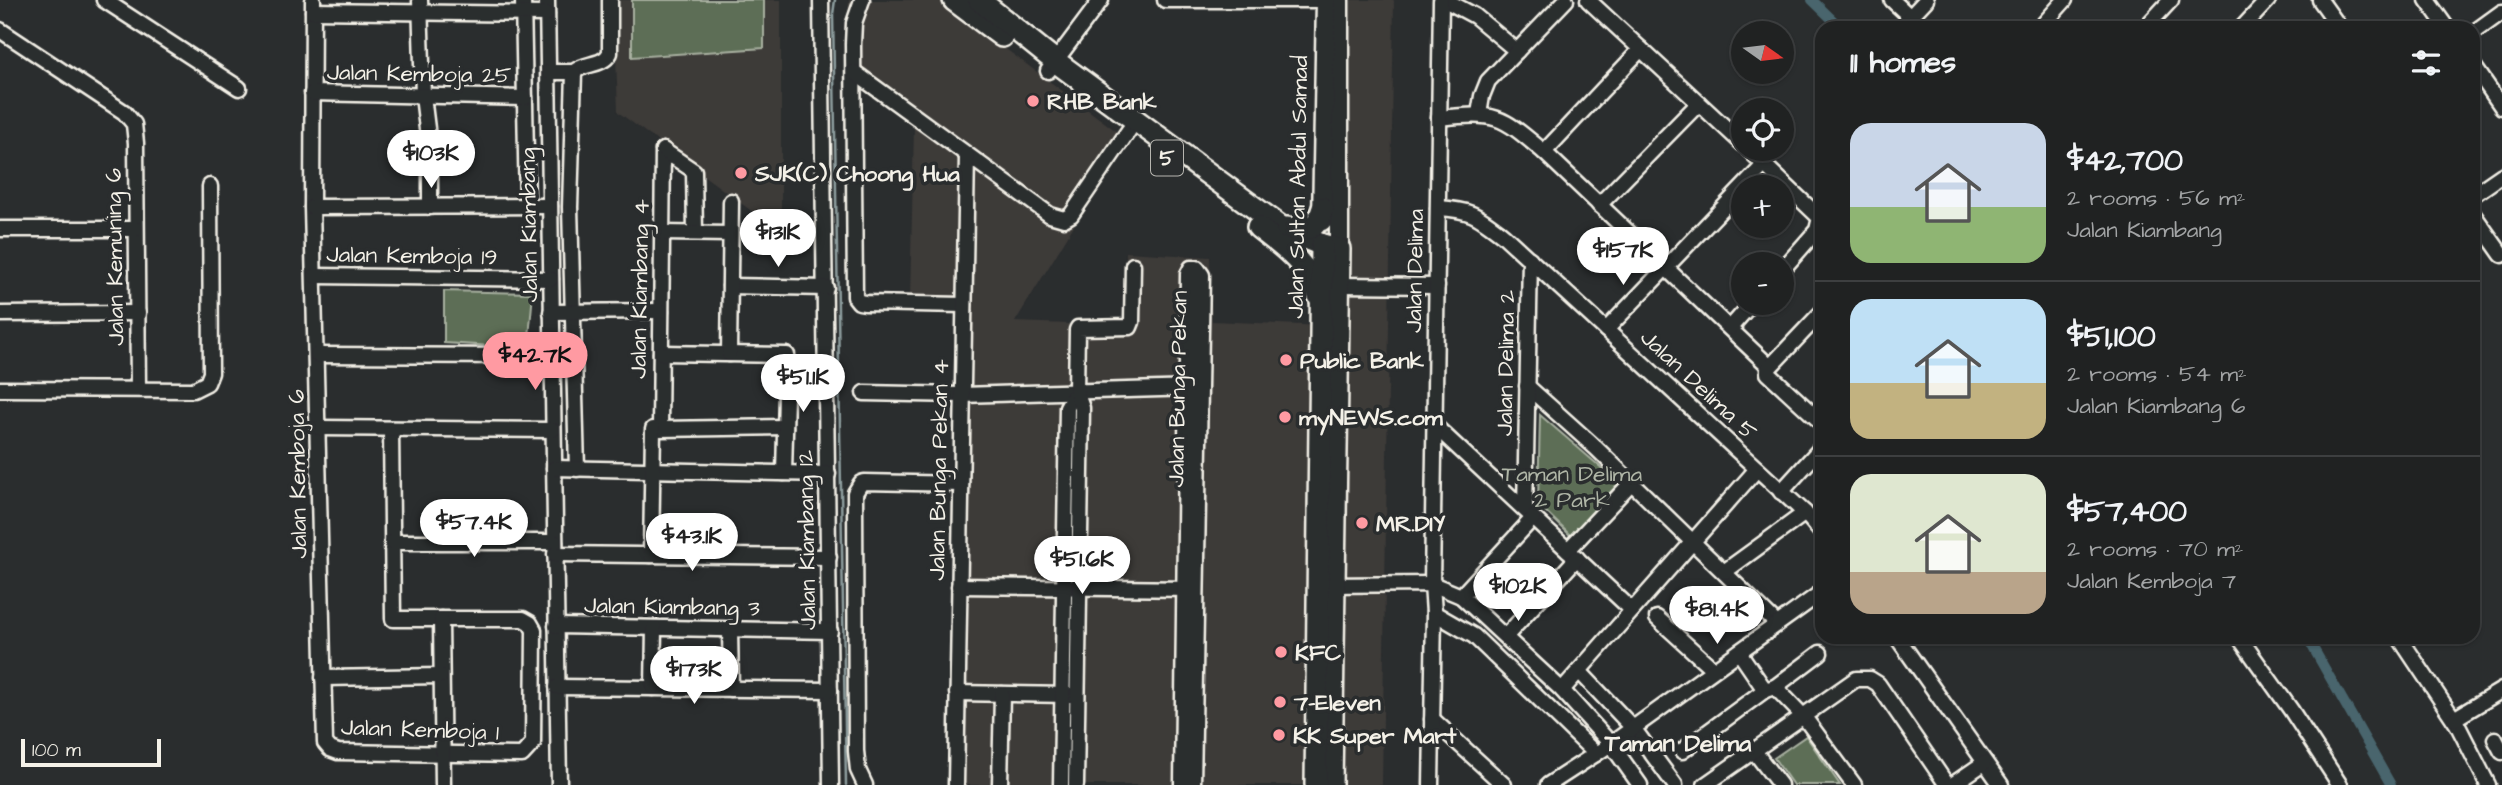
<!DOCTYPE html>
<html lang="en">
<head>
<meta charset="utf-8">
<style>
	:root { --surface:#202222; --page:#2d2f2f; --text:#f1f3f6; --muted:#a2a4a5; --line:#3d3f40; --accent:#ff9aa2 }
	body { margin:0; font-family:"Architects Daughter",sans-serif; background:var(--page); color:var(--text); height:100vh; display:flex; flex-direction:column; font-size:26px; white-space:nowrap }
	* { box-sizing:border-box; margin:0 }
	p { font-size:23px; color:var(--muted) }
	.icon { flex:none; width:38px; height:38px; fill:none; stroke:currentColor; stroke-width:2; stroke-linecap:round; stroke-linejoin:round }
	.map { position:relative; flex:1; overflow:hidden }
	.sheet { position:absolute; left:1815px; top:21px; width:665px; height:623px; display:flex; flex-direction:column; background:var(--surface); border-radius:21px; box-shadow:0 2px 5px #0004,0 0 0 2px var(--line) }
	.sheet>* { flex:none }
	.needle { width:46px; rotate:104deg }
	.fabs { position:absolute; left:1731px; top:21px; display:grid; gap:14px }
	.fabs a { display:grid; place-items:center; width:63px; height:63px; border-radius:50%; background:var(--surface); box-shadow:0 2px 5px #0004,0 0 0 2px var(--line); font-size:35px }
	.scale { position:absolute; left:21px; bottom:18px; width:140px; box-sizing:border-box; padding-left:7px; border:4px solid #f4f1e8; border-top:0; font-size:19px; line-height:24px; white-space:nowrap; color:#f4f1e8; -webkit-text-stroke:5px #2a2d2e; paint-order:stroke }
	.price { position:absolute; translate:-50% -60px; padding:0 16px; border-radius:24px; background:#fff; color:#222; font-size:23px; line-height:46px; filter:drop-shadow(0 2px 4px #0008) }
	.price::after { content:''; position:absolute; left:50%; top:42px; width:21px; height:16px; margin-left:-10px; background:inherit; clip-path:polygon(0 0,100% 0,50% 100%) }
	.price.active { background:var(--accent); color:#111 }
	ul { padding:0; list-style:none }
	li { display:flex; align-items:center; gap:21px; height:175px; padding:0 35px }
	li+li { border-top:2px solid var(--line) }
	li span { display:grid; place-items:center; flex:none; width:196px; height:140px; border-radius:21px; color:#555 }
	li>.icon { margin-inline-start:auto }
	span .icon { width:84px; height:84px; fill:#fffc; stroke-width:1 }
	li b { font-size:30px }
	h2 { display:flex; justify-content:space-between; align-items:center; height:84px; padding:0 35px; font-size:30px }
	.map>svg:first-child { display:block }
	.built { fill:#3d3a38 }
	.green { fill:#5d6e57; stroke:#a8b0a0; stroke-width:2 }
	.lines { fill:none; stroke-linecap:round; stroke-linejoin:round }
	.stream { stroke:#8d9d9e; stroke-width:2.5 }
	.canal { stroke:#48656d; stroke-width:10 }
	.minor-casing { stroke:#f4f1e8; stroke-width:19 }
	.major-casing { stroke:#f4f1e8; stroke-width:23 }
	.highway-casing { stroke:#f4f1e8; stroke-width:26 }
	.minor { stroke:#2a2d2e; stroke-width:14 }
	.major { stroke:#2a2d2e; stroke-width:18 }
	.highway { stroke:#2a2d2e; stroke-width:21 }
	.poi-dot { fill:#ff9aa2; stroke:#2a2d2e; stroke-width:2.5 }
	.labels { text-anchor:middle; stroke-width:7; stroke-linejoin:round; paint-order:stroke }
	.shield { fill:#2a2d2e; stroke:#b7b6b0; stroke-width:2 }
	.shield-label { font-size:21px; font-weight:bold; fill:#f4f1e8 }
	.street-label { font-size:23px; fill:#f4f1e8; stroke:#2a2d2e }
	.poi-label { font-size:23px; font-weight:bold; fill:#f4f1e8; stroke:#2a2d2e; text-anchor:start }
	.park-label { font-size:23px; fill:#b0b6a7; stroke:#2a2d2e }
	.neighbourhood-label { font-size:24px; font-weight:bold; fill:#f4f1e8; stroke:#2a2d2e }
</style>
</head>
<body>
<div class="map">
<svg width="2502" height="785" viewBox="0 0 2502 785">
	<rect width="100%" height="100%" fill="#2a2d2e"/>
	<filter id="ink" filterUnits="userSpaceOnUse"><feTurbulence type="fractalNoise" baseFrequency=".0143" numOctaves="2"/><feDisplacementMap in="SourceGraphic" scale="14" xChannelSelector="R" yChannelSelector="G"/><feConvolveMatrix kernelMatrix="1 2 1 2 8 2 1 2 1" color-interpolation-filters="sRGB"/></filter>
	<g filter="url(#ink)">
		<g class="built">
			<path d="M614,0H781V233L618,112Z"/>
			<path d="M849,0H940L1127,139L1015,322L1125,326L1126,252L1210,257L1212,321L1345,327L1347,0H1394L1382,785H961L970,303L910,300L914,127L844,73Z"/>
		</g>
		<g class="green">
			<path d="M632,0H764V48L632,57Z"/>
			<path d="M444,291L533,293L528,348L444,343Z"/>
			<path d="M1540,415L1619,483L1571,536L1538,504Z"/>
			<path d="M1806,736L1840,785H1793L1774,758Z"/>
		</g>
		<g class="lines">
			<path class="stream" d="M835,0L833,14L846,785"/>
			<g class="canal">
				<path d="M1812,0L1841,28"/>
				<path d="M2307,637L2391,785"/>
			</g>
			<defs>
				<g id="minor">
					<path d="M104,0L239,88"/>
					<path d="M313,0L312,207L325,743L330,749L338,752L522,755L533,743L534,630L530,623L523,619H393L391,429"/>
					<path d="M420,0L423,96L430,153V207"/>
					<path d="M523,0L527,206"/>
					<path d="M547,0L559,785"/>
					<path d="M821,0L831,785"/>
					<path d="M862,0L854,23L853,44L855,297L859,302L865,303L964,305"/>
					<path d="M1165,0H1326"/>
					<path d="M1445,0L1475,16L1517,51"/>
					<path d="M1588,0L1743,144"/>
					<path d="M1892,0L1922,28"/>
					<path d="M2320,0L2340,28"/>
					<path d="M2427,0L2447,28"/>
					<path d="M313,11L547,14"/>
					<path d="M1910,17L1926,0"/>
					<path d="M2040,28L2065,0"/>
					<path d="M2145,28L2171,0"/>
					<path d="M2242,28L2268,0"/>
					<path d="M0,30L124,112L134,124L136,143L138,389"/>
					<path d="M2473,33L2502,12"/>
					<path d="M2473,65L2502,107"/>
					<path d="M1048,71L1101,0"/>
					<path d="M549,72H574C585,62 602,67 610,53V0"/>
					<path d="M574,72L570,207L577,469"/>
					<path d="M854,72L1050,215L1064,219L1071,215L1129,130"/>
					<path d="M312,93L525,98"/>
					<path d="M1479,114L1482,96L1488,81L1566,0"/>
					<path d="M1439,118C1498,112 1500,115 1544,152L1770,367"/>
					<path d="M1748,149L1820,218L1817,230L1782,270"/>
					<path d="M663,150L660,429L785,427"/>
					<path d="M663,150L694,171L695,233"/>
					<path d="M1544,152L1641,49"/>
					<path d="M2473,195L2502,175"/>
					<path d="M1599,205L1699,103"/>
					<path d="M312,207L550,206"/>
					<path d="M1438,208C1472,210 1477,215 1503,235L1805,513L1822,533"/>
					<path d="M2473,214L2502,255"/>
					<path d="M0,229H136"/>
					<path d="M662,233L730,234"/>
					<path d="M315,276L551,279"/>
					<path d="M1339,285L1437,286"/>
					<path d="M730,286L826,288"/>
					<path d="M551,312L661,311"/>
					<path d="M1822,312L1768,369V373L1822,423"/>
					<path d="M0,314L138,313"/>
					<path d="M1730,328L1752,303"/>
					<path d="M1606,330L1765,164"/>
					<path d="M661,353L787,355L784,473"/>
					<path d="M729,354L731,201"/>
					<path d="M317,355L523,356"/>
					<path d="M1527,386L1596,448L1777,624"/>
					<path d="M0,389L193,390L207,383L211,373L210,186"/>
					<path d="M864,393L962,395L1195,388"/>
					<path d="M1435,426L1632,610"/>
					<path d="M319,428L553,430"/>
					<path d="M554,468L828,474"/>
					<path d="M1781,492L1822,447"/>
					<path d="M1525,509L1530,259"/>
					<path d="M392,542H555"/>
					<path d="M1568,550L1632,482"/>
					<path d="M555,554L829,557"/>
					<path d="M651,555L653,429"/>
					<path d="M1724,572L1805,513"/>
					<path d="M1327,585L1432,584L1461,596L1562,690L1611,744L1640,785"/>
					<path d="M959,586L1192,589"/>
					<path d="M1461,596L1533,518"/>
					<path d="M1434,613L1474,636L1596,754"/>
					<path d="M1657,618L1713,669"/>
					<path d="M441,619L443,785"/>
					<path d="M556,626L830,631"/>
					<path d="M730,629L731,689"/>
					<path d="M1506,636L1577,558"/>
					<path d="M2239,637L2291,710L2340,785"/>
					<path d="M2399,637L2457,724L2488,785"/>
					<path d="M1899,640L2001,785"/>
					<path d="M1739,652L1765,690L1775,687L1804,717L1854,785"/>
					<path d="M1579,671L1633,728L1675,785"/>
					<path d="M323,678L441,676"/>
					<path d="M557,687L830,690"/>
					<path d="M1775,687L1820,653"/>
					<path d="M653,688L654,628"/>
					<path d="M1562,690L1757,469"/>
					<path d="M957,693L1071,695"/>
					<path d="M1432,719L1504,785"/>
					<path d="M2454,719L2502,690"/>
					<path d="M2495,739L2502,752"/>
					<path d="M1682,751L1765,690"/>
					<path d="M1754,751L1780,785"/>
					<path d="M865,785L858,770L856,751L855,493L861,483L864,482L961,484"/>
					<path d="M956,785L967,155"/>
					<path d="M1000,785L1002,694"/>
					<path d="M1061,785L1067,407L1076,391"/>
					<path d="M1076,785L1082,408L1076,391L1077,330L1078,328L1130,327L1132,322L1133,265"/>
					<path d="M1182,785L1188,274L1191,268H1197L1202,275L1193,785"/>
					<path d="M1431,785L1434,613L1432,584L1441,0"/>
					<path d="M1548,785L1611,744L1822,592"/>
					<path d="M1705,785L1856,679H1870L1878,684L1947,785"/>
					<path d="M1952,785L1984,763"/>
				</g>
				<g id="major">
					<path d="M1339,0V249"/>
					<path d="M1322,221L1326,0"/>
				</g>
				<g id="highway">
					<path d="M954,0L1002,36"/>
					<path d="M979,0L1055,61L1282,228L1322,245L1339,249L1331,785"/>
					<path d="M1258,227C1284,247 1308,264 1319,296"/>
					<path d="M1287,228C1309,230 1316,231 1323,208"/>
					<path d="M1316,785L1322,245"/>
				</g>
			</defs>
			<use href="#minor" class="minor-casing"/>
			<use href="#major" class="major-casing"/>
			<use href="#highway" class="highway-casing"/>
			<use href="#minor" class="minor"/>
			<use href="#major" class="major"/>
			<use href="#highway" class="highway"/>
		</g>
	</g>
	<g class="poi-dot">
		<circle cx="1033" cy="101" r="7"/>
		<circle cx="741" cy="173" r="7"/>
		<circle cx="1286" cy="360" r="7"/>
		<circle cx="1285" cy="417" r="7"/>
		<circle cx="1362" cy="523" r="7"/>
		<circle cx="1281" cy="652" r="7"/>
		<circle cx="1280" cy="702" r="7"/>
		<circle cx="1279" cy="735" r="7"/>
	</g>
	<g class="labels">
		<rect class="shield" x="1151" y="140.5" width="32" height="35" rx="5"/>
		<g class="shield-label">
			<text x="1167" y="165">5</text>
		</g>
		<g class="street-label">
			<text transform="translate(419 73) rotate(1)" y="8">Jalan Kemboja 25</text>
			<text transform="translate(1297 187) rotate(-89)" y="8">Jalan Sultan Abdul Samad</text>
			<text transform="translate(528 225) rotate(-91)" y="8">Jalan Kiambang</text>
			<text transform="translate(412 255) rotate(1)" y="8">Jalan Kemboja 19</text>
			<text transform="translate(114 257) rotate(-91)" y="8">Jalan Kemuning 6</text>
			<text transform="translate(1414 271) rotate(-89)" y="8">Jalan Delima</text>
			<text transform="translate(639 289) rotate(-89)" y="8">Jalan Kiambang 4</text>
			<text transform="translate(1505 363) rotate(-89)" y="8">Jalan Delima 2</text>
			<text transform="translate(1699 384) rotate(43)" y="8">Jalan Delima 5</text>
			<text transform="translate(1177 389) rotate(-89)" y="8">Jalan Bunga Pekan</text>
			<text transform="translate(938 470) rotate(-89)" y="8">Jalan Bunga Pekan 4</text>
			<text transform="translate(297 474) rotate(-91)" y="8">Jalan Kemboja 6</text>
			<text transform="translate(806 540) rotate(-91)" y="8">Jalan Kiambang 12</text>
			<text transform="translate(672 606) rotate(1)" y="8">Jalan Kiambang 3</text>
			<text transform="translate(420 729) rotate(2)" y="8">Jalan Kemboja 1</text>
		</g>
		<g class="poi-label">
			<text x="1047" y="109">RHB Bank</text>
			<text x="755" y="181">SJK(C) Choong Hua</text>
			<text x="1300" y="368">Public Bank</text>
			<text x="1299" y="425">myNEWS.com</text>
			<text x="1376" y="531">MR.DIY</text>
			<text x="1295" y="660">KFC</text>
			<text x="1294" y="710">7-Eleven</text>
			<text x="1293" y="743">KK Super Mart</text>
		</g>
		<g class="park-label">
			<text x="1572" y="481">Taman Delima<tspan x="1572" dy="26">2 Park</tspan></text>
		</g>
		<g class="neighbourhood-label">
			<text x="1678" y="751">Taman Delima</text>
		</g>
	</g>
</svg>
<div class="fabs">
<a><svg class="needle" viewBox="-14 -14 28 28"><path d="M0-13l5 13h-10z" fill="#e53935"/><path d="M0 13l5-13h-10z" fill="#a2a4a5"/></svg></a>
<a><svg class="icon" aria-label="locate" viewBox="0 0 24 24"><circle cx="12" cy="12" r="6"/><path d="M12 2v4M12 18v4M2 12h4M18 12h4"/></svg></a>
<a>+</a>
<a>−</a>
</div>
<div class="scale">100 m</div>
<b class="price" style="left:431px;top:190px">$103K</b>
<b class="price" style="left:778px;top:269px">$131K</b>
<b class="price" style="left:1623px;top:287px">$157K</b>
<b class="price active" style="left:535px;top:392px">$42.7K</b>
<b class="price" style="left:803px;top:414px">$51.1K</b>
<b class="price" style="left:474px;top:559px">$57.4K</b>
<b class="price" style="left:692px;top:573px">$43.1K</b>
<b class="price" style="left:1082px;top:596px">$51.6K</b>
<b class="price" style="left:1518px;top:623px">$102K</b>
<b class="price" style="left:1717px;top:646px">$81.4K</b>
<b class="price" style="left:694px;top:706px">$173K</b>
<section class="sheet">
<h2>11 homes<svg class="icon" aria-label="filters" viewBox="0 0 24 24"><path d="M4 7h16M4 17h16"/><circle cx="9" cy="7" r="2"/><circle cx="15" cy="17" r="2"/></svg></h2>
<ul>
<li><span style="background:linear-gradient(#c9d6e8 60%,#8fb573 0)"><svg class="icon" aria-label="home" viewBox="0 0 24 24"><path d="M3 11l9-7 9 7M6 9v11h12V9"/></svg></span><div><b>$42,700</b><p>2 rooms · 56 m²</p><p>Jalan Kiambang</p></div></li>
<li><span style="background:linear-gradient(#bfe0f5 60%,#c2b280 0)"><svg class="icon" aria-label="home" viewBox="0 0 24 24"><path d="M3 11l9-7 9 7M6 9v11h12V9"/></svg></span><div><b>$51,100</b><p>2 rooms · 54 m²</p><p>Jalan Kiambang 6</p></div></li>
<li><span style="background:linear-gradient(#dfe7d0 70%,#b9a48a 0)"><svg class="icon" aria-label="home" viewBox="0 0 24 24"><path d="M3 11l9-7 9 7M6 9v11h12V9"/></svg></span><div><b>$57,400</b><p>2 rooms · 70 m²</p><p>Jalan Kemboja 7</p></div></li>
</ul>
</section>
</div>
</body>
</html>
